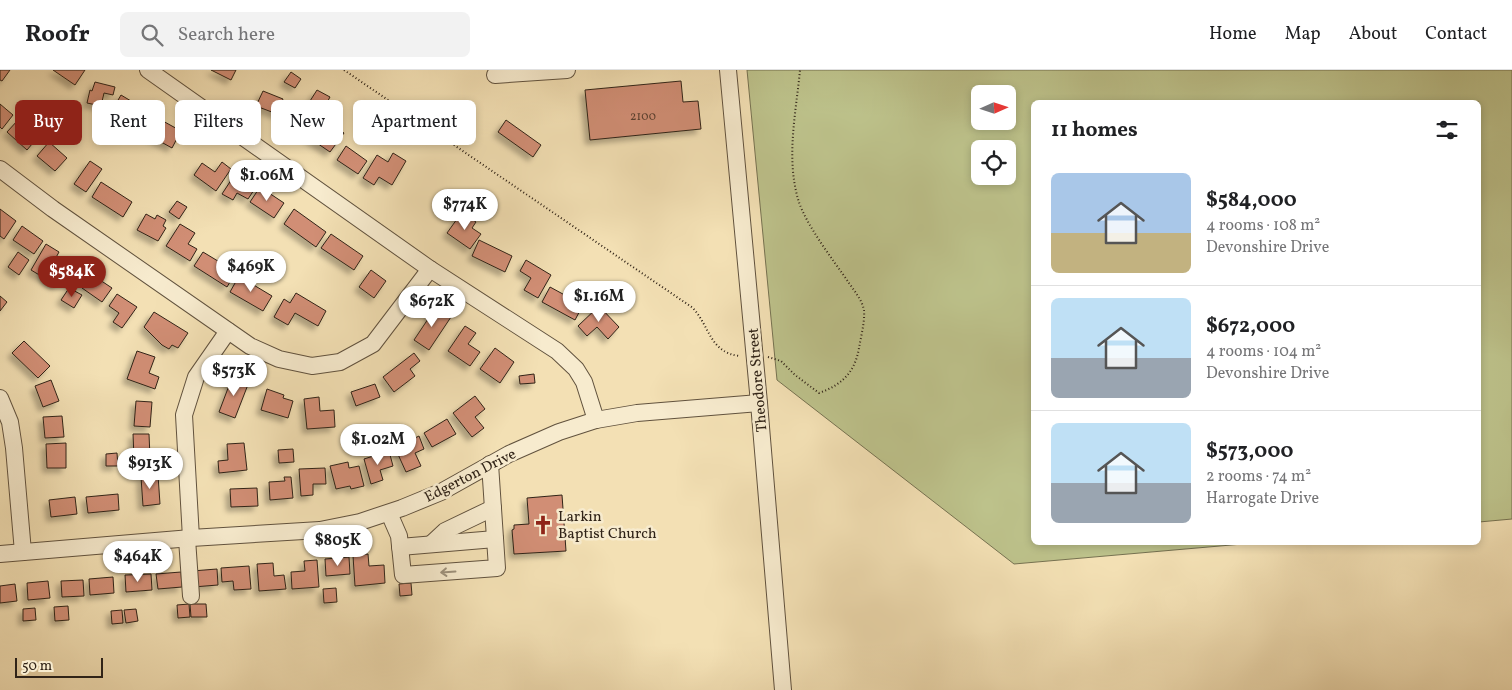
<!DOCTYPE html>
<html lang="en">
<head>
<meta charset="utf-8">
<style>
	:root { --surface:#fff; --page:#f2f2f2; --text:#202124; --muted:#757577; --line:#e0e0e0; --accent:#8f2418 }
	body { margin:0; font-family:Vollkorn,serif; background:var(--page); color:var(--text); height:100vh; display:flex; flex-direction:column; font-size:19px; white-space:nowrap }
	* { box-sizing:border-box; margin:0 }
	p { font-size:16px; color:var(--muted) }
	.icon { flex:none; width:28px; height:28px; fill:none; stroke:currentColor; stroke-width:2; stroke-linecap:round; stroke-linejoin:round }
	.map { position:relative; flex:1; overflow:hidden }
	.side { position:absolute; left:1031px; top:30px; width:450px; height:445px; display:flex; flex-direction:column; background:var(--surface); border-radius:8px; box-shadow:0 2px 8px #0003 }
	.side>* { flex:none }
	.guide { position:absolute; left:15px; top:30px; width:475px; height:45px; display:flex; gap:10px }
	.needle { width:32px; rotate:87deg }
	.buttons { position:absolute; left:971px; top:15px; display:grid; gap:10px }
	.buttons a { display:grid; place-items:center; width:45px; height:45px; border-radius:8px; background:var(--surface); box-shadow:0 2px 8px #0003; font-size:25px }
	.scale { position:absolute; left:15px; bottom:12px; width:88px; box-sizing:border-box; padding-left:5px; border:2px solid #302317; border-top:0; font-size:14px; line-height:18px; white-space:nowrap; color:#302317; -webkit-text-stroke:4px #f7ebce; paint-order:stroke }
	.price { position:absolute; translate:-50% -42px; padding:0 11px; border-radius:18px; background:#fff; color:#222; font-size:16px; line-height:32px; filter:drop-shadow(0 1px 2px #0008) }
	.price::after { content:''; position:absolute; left:50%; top:30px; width:15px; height:11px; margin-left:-8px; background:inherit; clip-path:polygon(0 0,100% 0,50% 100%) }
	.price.on { background:var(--accent); color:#fff }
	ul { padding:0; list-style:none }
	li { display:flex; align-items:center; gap:15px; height:125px; padding:0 20px }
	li+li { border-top:1px solid var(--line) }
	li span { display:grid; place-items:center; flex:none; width:140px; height:100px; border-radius:8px; color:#555 }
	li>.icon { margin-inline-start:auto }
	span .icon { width:60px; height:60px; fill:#fffc; stroke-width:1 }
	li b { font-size:21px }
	h2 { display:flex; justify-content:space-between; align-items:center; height:60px; padding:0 20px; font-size:21px }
	.pill { padding:0 18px; border-radius:8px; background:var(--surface); box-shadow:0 2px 8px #0003; font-size:18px; line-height:45px }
	.pill.on { background:var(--accent); color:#fff }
	header { display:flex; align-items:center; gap:30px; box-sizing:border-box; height:70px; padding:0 25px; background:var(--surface); border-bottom:1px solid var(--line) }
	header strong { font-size:24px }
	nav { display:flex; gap:28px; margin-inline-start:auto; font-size:18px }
	.search { width:350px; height:45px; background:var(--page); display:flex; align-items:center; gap:12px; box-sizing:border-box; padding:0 18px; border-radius:8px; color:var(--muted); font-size:19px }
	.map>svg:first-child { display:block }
	.green { fill:#bdc28b; stroke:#767251; fill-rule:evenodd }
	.building { fill:#d18e74; stroke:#302317; filter:url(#shadow) }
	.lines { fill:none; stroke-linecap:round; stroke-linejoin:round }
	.minor-casing { stroke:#61523e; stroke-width:18 }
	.path { stroke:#302317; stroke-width:2; stroke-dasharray:1 2.5; stroke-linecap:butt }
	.minor { stroke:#f7ebce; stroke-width:16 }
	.oneway { stroke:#9d917c }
	.labels { text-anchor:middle; stroke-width:5; stroke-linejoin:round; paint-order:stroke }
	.number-label { font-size:12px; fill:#583e2e }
	.street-label { font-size:15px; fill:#302317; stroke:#f7ebce }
	.poi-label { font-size:15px; fill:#302317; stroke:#f7ebce; text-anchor:start }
</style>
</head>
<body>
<header>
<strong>Roofr</strong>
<div class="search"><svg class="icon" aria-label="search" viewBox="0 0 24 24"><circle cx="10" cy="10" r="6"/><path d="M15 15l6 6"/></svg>Search here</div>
<nav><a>Home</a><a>Map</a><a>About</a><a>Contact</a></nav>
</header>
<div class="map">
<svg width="1512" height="620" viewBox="0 0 1512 620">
	<defs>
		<filter id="shadow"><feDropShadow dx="-4.5" dy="4.5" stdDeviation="2.5" flood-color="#0004"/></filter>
	</defs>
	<rect width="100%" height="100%" fill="#f3e0b4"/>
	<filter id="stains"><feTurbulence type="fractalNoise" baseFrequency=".004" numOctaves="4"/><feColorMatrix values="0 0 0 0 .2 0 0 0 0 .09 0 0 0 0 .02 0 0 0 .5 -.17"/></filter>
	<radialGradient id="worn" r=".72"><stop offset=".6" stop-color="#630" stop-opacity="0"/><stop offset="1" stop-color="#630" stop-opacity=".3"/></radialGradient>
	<path class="green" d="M747,0H1512V449L1479,452V32H1034V472L1254,473L1014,494L777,310ZM980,24H1008V51H980ZM980,79H1008V106H980Z"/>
	<g class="building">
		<path d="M0,0H10L2,11L0,10Z"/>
		<path d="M53,0H85L75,15Z"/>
		<path d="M211,0H236L231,10Z"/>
		<path d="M291,2L301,9L295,18L284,12Z"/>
		<path d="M681,11L683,32L698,31L701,59L590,70L585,20Z"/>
		<path d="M95,12L115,17L113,25L104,23L101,36L87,33L90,20L92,21Z"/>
		<path d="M317,20L330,27L324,38L310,31Z"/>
		<path d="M263,21L283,29L277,44L256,36Z"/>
		<path d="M121,25L141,37L134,50L114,37Z"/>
		<path d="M0,34L13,45L2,59L0,57Z"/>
		<path d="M291,39L309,51L301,64L283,52Z"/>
		<path d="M152,45L181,61L172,78L143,62Z"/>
		<path d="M321,47L344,63L330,82L308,67Z"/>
		<path d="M18,50L38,67L27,80L7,62Z"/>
		<path d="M506,50L541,75L533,87L498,62Z"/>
		<path d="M49,72L67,88L55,101L37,86Z"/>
		<path d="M346,76L367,91L358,104L337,90Z"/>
		<path d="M393,83L406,91L392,115L379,107L374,115L363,108L377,85L388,92Z"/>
		<path d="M90,91L102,99L86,122L74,114Z"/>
		<path d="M222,92L231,99L216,121L194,105L202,93L215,102Z"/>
		<path d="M237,101L258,114L248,129L237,123L233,130L222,124Z"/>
		<path d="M101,112L132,132L123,147L92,127Z"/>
		<path d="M260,117L284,133L274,148L250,132Z"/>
		<path d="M177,131L187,137L179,149L169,142Z"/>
		<path d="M0,139L16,151L4,169L0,166Z"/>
		<path d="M294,139L326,162L316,177L284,154Z"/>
		<path d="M462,142L476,152L472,158L481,164L470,179L447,163Z"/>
		<path d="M146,144L155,149L157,145L166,150L163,156L166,158L158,171L137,160Z"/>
		<path d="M180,154L195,163L188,174L197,179L190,191L166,176Z"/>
		<path d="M22,156L43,171L34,184L13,170Z"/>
		<path d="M331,164L363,186L354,200L321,178Z"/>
		<path d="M479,170L512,186L505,202L472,186Z"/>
		<path d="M46,174L59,182L53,193L64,200L56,215L31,200Z"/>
		<path d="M18,182L29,190L19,205L8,197Z"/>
		<path d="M203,182L236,202L227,217L194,196Z"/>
		<path d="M526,190L551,205L538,228L524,220L531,208L520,201Z"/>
		<path d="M371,200L386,211L374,228L359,217Z"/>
		<path d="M91,204L112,218L102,232L82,218Z"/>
		<path d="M247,204L255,208L252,214L272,226L263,241L230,222L239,206L244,209Z"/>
		<path d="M550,217L583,235L575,250L542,232Z"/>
		<path d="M69,218L82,225L74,238L61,230Z"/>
		<path d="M296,223L326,241L318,256L295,243L288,255L274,247L284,229L290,233Z"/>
		<path d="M117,224L137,237L122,258L113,252L119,243L109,236Z"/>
		<path d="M0,226L7,232L0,241Z"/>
		<path d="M599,236L619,257L608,269L597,257L587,266L578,256Z"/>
		<path d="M436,237L451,247L429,280L414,270Z"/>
		<path d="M154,242L188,263L178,278L172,275L169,279L162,275L144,257Z"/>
		<path d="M465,256L476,263L468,274L480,282L470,296L448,281Z"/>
		<path d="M24,271L50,296L38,308L12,283Z"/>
		<path d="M495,278L514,292L500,313L480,299Z"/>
		<path d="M137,281L155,287L149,303L159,307L155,319L127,309Z"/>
		<path d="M414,283L420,291L410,299L415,306L394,322L383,307Z"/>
		<path d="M534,304L535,313L520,314L519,306Z"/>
		<path d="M233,305L249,312L235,348L219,342Z"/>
		<path d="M51,310L59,331L43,337L35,316Z"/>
		<path d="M375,314L380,327L356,336L351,322Z"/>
		<path d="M267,319L284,325L283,328L293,331L288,348L261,340Z"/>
		<path d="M475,326L485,339L475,347L484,358L472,367L453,343Z"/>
		<path d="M319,327L320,341L334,340L335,357L307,359L304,329Z"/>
		<path d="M136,331L152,332L150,357L134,356Z"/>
		<path d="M62,346L64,367L45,368L43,347Z"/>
		<path d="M447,349L456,364L432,377L424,363Z"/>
		<path d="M133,364H149L150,387L134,388Z"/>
		<path d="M419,366L424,379L415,383L421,396L406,402L396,380L412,373L411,370Z"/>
		<path d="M66,373V398H47L46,374Z"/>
		<path d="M244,373L247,400L219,403L218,391L228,390L227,374Z"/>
		<path d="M293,379L294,392L279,393L278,380Z"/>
		<path d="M389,381L393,396L380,400L383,410L371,414L364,389Z"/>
		<path d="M117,383L118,396H106V384Z"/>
		<path d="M348,392L349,398L359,396L364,416L351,419L350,416L336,419L330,396Z"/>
		<path d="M325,398L326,414H313V425L301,426L299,399Z"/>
		<path d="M158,405L160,434L143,436L141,407Z"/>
		<path d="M284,407H291L293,428L270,430L269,412L285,411Z"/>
		<path d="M257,418L258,436L231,437L230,419Z"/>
		<path d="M118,424L119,440L88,443L86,427Z"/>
		<path d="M562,425L566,481L514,484L512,460L514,459V455L529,454L527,428Z"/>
		<path d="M75,427L77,444L51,447L49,430Z"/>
		<path d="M368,484L369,496L384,495L385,513L355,516L353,486Z"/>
		<path d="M349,487L350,504L326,506L325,489Z"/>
		<path d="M317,490L319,517L292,519L291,502L305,501L304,491Z"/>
		<path d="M273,493L274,506L284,505L286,519L259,521L257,494Z"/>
		<path d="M249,496L251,519L234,520L233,511L222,512L221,498Z"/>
		<path d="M217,499L218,515L193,517L192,501Z"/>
		<path d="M181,502L182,517L158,519L156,504Z"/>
		<path d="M151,504L152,520L126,522L125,505Z"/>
		<path d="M113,507L114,523L90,525L89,509Z"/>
		<path d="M83,510L84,526L62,527L61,511Z"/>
		<path d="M48,511L50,528L28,530L27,513Z"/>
		<path d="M411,513L412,525L400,526L399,514Z"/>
		<path d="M15,514L17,531L0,533V516Z"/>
		<path d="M336,518L337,532L324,533L323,519Z"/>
		<path d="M189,534L190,547L178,548L177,535Z"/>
		<path d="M190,534H206L207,547H191Z"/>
		<path d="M68,536L69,550L55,551L54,537Z"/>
		<path d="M35,538L36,550L23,551V539Z"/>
		<path d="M136,539L138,551L126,553L124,540Z"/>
		<path d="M122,540L123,553L112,554L111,541Z"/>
	</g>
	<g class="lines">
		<defs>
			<g id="minor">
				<path d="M148,0L430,199L557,281L576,299L584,312L596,350"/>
				<path d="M728,0L759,333L783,620"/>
				<path d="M495,5L567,0"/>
				<path d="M0,99L53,139L250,276L279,289L312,296L340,292L373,274L430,199"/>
				<path d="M0,328L10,352L14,378L23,482"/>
				<path d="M389,443L399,466L403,505L497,498L490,394"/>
				<path d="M191,468L184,345L196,307L228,261"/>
				<path d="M187,469L191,526"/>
				<path d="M431,474L445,461L493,438"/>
				<path d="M400,477L495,469"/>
				<path d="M0,484L191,468L320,460L360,452L402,438L441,422L509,384L559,362L596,350L637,343L759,333"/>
			</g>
		</defs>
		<use href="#minor" class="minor-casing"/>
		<g class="path">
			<path d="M344,0L693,238C710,257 710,283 740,286"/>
			<path d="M768,287L781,291L795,305L819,323C842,315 855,302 859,278C861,266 865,252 864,240C862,230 855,222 849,213C834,191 805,154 798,129C786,87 796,43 800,0"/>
		</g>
		<use href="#minor" class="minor"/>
	</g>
	<defs><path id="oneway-shaft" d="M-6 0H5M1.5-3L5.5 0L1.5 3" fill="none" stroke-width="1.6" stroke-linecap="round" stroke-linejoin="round" transform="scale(1.25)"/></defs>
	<use class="oneway" href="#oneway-shaft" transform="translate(448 502) rotate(176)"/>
	<defs>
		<symbol id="church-bare" viewBox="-9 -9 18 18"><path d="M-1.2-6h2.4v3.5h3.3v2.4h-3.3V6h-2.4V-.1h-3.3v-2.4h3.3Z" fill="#8f2418" stroke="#f7ebce" stroke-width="2.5" paint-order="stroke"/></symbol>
	</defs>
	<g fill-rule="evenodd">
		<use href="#church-bare" x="529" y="441" width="28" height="28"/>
	</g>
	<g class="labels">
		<g class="number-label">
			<text x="643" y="50">2100</text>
		</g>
		<g class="street-label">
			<text transform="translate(757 310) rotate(-95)" y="5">Theodore Street</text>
			<text transform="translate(470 405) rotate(-27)" y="5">Edgerton Drive</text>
		</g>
		<g class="poi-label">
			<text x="558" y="451">Larkin<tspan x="558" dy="17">Baptist Church</tspan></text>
		</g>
	</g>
	<rect width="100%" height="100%" filter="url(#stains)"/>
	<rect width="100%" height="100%" fill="url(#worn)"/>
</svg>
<div class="buttons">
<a><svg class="needle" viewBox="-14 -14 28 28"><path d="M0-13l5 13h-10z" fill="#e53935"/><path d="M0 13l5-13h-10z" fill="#757577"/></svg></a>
<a><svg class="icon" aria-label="locate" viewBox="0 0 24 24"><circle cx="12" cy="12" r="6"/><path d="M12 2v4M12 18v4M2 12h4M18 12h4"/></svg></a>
</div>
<div class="scale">50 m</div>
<b class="price" style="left:267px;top:132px">$1.06M</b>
<b class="price" style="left:465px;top:161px">$774K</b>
<b class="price" style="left:251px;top:223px">$469K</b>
<b class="price on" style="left:72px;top:228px">$584K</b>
<b class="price" style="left:599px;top:253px">$1.16M</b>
<b class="price" style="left:432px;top:258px">$672K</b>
<b class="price" style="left:234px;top:327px">$573K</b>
<b class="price" style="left:378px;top:396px">$1.02M</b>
<b class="price" style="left:150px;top:420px">$913K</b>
<b class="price" style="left:338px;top:497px">$805K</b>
<b class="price" style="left:138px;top:513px">$464K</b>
<div class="guide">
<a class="pill on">Buy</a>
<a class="pill">Rent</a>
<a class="pill">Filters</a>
<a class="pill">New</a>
<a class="pill">Apartment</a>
</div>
<section class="side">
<h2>11 homes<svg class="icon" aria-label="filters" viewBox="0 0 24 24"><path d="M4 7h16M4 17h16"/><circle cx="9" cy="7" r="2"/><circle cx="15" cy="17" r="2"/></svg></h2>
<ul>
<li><span style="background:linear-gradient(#a9c7e8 60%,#c2b280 0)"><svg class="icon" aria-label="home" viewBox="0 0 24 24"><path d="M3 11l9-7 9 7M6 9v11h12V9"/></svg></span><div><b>$584,000</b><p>4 rooms · 108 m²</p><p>Devonshire Drive</p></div></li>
<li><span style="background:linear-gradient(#bfe0f5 60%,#9aa5b1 0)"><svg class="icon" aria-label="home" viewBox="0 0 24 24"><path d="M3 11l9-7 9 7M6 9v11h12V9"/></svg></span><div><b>$672,000</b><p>4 rooms · 104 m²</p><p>Devonshire Drive</p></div></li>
<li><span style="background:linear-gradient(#bfe0f5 60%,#9aa5b1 0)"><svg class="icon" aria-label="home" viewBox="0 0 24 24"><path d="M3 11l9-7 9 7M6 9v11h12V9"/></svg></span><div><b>$573,000</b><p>2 rooms · 74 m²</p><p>Harrogate Drive</p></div></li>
</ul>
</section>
</div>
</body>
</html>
